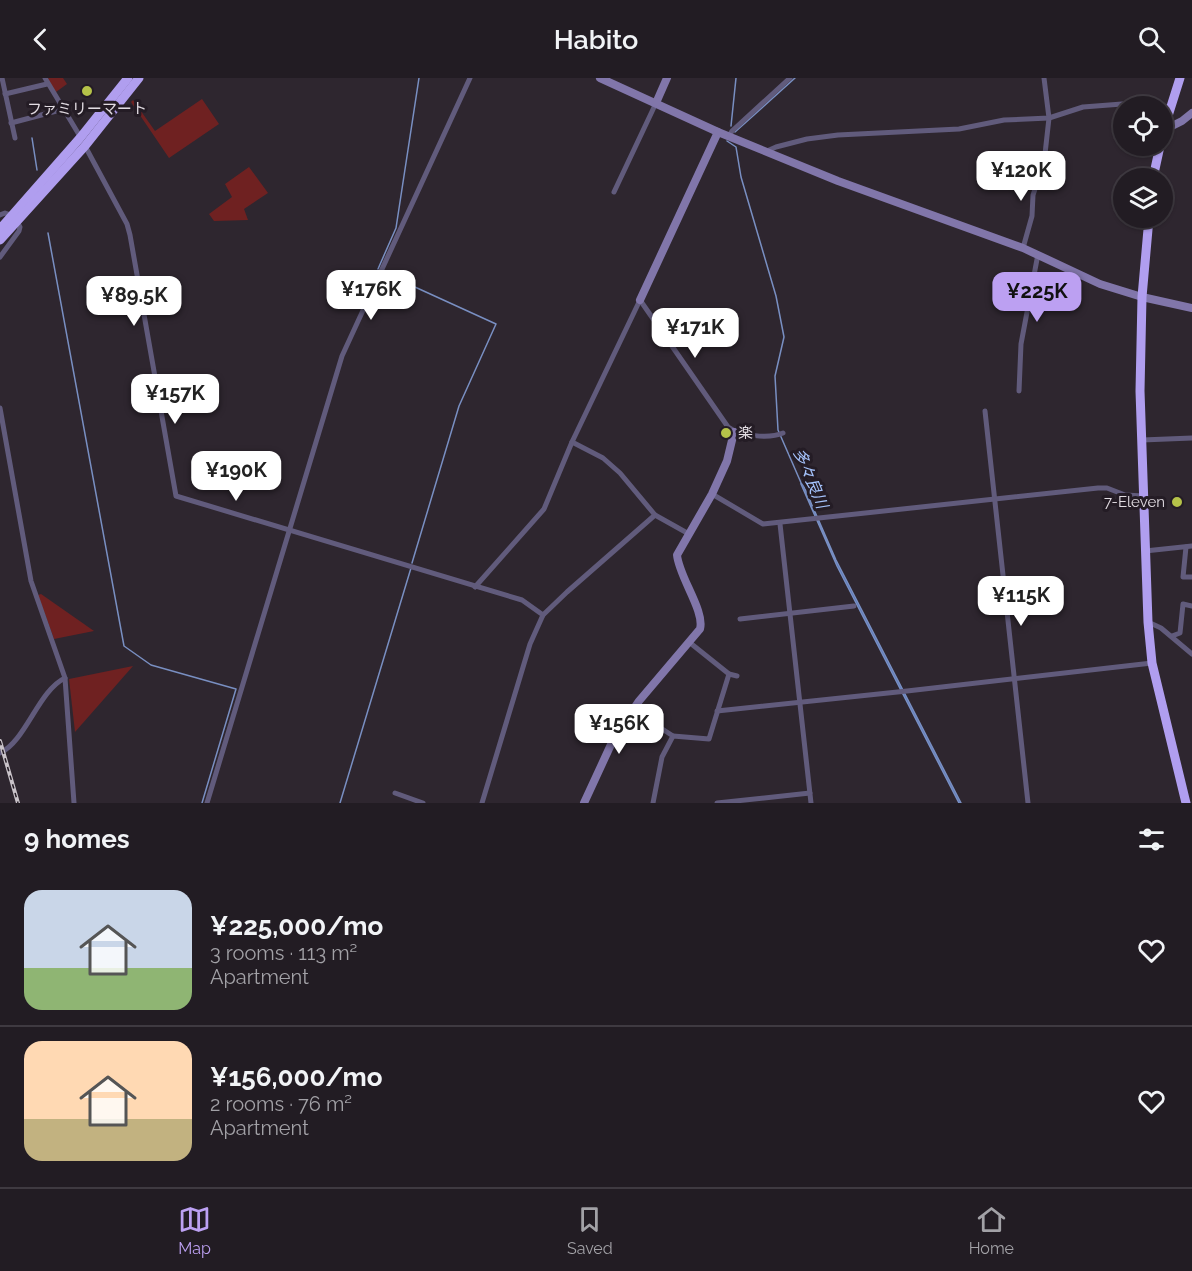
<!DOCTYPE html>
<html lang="en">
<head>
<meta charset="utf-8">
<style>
	:root { --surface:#221c23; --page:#2e2930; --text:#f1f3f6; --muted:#a2a1a6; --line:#3f3a41; --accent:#bca0f2 }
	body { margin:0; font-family:Raleway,"Noto Sans JP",sans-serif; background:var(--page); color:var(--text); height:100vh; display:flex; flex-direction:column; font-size:22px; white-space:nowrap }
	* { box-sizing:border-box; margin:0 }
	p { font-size:20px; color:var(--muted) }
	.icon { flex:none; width:33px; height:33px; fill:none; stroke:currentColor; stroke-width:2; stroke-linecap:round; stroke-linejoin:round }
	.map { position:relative; height:725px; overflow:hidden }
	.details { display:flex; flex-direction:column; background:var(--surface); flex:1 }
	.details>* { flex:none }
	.fabs { position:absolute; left:1113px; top:18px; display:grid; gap:12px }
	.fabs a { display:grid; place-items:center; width:60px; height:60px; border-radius:50%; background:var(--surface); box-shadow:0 2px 4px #0004,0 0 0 2px var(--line); font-size:30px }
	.price { position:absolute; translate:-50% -51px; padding:0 14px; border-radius:12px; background:#fff; color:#222; font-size:20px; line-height:39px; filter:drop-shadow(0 2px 3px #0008) }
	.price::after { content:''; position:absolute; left:50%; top:36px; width:18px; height:14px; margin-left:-9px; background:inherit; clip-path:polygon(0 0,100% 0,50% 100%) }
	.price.on { background:var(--accent); color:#111 }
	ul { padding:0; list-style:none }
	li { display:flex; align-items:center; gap:18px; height:150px; padding:0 24px }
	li+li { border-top:2px solid var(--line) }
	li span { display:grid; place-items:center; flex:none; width:168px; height:120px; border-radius:18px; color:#555 }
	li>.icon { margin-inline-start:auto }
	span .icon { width:72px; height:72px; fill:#fffc; stroke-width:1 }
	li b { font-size:26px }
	h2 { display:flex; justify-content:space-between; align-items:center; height:72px; padding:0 24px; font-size:26px }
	header { display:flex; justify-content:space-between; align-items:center; height:78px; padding:0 24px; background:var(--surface); font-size:27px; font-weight:600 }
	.tabs { display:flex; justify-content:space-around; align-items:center; height:84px; border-top:2px solid var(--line); background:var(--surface); font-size:16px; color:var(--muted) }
	.tabs a { display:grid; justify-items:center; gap:3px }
	.tabs .on { color:var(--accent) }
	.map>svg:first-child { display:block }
	.green { fill:#6f2121 }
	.water { fill:#4c6eb4; stroke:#798fc2; stroke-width:1.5 }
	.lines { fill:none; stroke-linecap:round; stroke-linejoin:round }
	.stream { stroke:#798fc2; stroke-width:1.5 }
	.street { stroke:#615b7c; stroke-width:5 }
	.secondary { stroke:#8176aa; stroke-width:8 }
	.highway { stroke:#b09eef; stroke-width:9 }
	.rail-casing { stroke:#c9c3c9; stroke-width:4 }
	.rail { stroke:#241c25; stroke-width:1.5; stroke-dasharray:4.5; stroke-linecap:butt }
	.poi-dot { fill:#b5c249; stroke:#241c25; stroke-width:2 }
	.labels { text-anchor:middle; stroke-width:6; stroke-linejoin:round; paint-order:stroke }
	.poi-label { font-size:15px; fill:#e2dce2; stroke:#241c25 }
	.water-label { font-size:16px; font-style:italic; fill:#a5c3fc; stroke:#241c25 }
</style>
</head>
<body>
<header><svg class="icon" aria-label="back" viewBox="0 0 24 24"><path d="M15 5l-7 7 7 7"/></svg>Habito<svg class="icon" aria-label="search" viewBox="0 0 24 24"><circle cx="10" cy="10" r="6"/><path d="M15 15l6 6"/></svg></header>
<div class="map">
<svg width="1192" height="725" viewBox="0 0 1192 725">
	<rect width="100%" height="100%" fill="#2e262f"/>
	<g class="green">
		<path d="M49,0H63L67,6L56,14L47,1Z"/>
		<path d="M202,21L219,46L169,80L131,24L133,22L155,53Z"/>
		<path d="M249,89L268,115L244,131L248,142L214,143L209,136L232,119L225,106Z"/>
		<path d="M41,516L94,553L54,561L38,517Z"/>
		<path d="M133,588L75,654L69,601Z"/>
	</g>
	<path class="water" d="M801,406H803L805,411L836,482L961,725H959L837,488Z"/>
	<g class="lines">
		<g class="stream">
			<path d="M731,48L736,0"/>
			<path d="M735,54L795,0"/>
			<path d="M32,60L37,92"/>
			<path d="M727,63L736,69L741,99L776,218L784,259L775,298L778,352L802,407"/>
			<path d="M48,155L124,568L151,587L236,611L202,725"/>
			<path d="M378,191L396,150L419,0"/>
			<path d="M382,194L496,246L459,328L412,485"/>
			<path d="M340,725L411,490"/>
		</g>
		<g class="street">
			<path d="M2,0L15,60"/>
			<path d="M45,0L81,60"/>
			<path d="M5,16L47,6"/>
			<path d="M11,45L64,31"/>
			<path d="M729,58L732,53L790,0"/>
			<path d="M85,68L127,146L130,157L176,418L522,522L543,537"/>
			<path d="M767,73L776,69L807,61L838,57L959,51L1004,42L1049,40L1083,29L1122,26L1172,29"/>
			<path d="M614,114L656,25"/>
			<path d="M0,137L5,135L11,137"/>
			<path d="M1023,170L1032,138L1033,117L1044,85L1049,40L1044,0"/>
			<path d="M0,179L19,153L20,149L17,143"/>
			<path d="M1019,313L1021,266L1038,176"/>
			<path d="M0,330L31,503L65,600L74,725"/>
			<path d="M985,333L1028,725"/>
			<path d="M1142,362L1192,360"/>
			<path d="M572,364L603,380L620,395L655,437L689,456"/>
			<path d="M712,416L763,446L1098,410H1107L1125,417L1143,418"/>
			<path d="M780,446L811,725"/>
			<path d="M1186,469L1183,499H1192"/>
			<path d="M1145,473L1192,468"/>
			<path d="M475,509L544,431L572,364L640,222L728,349C740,358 769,361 783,355"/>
			<path d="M740,541L854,528"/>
			<path d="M1148,544L1161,550L1192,576"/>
			<path d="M1172,558L1180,555L1183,526L1192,528"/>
			<path d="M689,564L729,596L737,598"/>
			<path d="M633,632L673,658"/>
			<path d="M717,633L907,613L1152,585"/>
			<path d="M0,675C26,663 38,613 65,600"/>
			<path d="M395,715L423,725"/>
			<path d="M207,725L342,278L470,0"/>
			<path d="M482,725L530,566L543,537L567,514L655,437"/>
			<path d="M653,725L662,679L673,658L709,661L729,596"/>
			<path d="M717,725L810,715"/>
		</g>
		<g class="secondary">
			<path d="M600,0L718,54L838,103L1023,170L1100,206L1142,219L1192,230"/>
			<path d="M656,25L667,0"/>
			<path d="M1164,52L1182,43L1192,35"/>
			<path d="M640,222L718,54"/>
			<path d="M584,725L614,660L639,623L700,551C705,533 679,499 677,477L712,416L727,383L734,354"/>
		</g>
		<g class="highway">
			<path d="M1162,57L1180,0"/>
			<path d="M1153,100L1160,68"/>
			<path d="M1149,140L1142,219L1140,313L1148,544L1152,585L1186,725"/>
			<path d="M0,151L80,60L128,0"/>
			<path d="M0,162L85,68L139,0"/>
		</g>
		<defs>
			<path id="rail" d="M0,663L18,725"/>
		</defs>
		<use href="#rail" class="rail-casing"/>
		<use href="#rail" class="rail"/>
	</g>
	<g class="poi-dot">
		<circle cx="87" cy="13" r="6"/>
		<circle cx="726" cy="355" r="6"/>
		<circle cx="1177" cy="424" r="6"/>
	</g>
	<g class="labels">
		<g class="poi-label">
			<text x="87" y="36">ファミリーマート</text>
			<text x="738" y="360" text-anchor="start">楽</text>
			<text x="1165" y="429" text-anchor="end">7-Eleven</text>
		</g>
		<g class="water-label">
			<text transform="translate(811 400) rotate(67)" y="6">多々良川</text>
		</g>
	</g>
</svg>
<div class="fabs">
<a><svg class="icon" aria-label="locate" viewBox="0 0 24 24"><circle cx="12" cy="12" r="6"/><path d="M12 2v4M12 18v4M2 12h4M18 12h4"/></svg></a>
<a><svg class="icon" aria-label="layers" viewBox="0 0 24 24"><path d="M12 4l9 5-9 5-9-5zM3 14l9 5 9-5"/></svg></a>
</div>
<b class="price" style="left:1021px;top:124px">¥120K</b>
<b class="price" style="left:371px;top:243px">¥176K</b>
<b class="price on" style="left:1037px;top:245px">¥225K</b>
<b class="price" style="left:134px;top:249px">¥89.5K</b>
<b class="price" style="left:695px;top:281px">¥171K</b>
<b class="price" style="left:175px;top:347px">¥157K</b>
<b class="price" style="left:236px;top:424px">¥190K</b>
<b class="price" style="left:1021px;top:549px">¥115K</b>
<b class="price" style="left:619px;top:677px">¥156K</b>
</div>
<section class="details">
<h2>9 homes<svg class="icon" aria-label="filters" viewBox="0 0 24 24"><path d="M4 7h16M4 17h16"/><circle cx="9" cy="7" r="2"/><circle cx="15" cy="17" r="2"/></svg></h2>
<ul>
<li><span style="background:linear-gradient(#c9d6e8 65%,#8fb573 0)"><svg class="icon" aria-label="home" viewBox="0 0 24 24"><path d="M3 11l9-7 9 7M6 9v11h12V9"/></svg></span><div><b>¥225,000/mo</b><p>3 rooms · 113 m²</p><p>Apartment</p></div><svg class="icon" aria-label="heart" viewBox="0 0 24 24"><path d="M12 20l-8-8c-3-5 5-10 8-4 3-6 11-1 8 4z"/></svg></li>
<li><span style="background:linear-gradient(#ffd9b3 65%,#c2b280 0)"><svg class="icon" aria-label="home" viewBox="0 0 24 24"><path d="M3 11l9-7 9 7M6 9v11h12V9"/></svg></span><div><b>¥156,000/mo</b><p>2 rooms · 76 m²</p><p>Apartment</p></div><svg class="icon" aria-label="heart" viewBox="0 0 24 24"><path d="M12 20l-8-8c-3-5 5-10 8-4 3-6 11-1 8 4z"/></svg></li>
</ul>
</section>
<nav class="tabs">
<a class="on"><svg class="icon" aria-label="map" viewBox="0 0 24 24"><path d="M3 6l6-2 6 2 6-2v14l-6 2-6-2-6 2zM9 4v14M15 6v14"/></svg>Map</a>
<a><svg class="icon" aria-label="saved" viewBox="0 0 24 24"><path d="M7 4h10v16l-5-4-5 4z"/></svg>Saved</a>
<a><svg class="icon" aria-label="home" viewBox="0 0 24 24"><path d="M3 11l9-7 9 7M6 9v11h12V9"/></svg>Home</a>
</nav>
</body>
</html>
